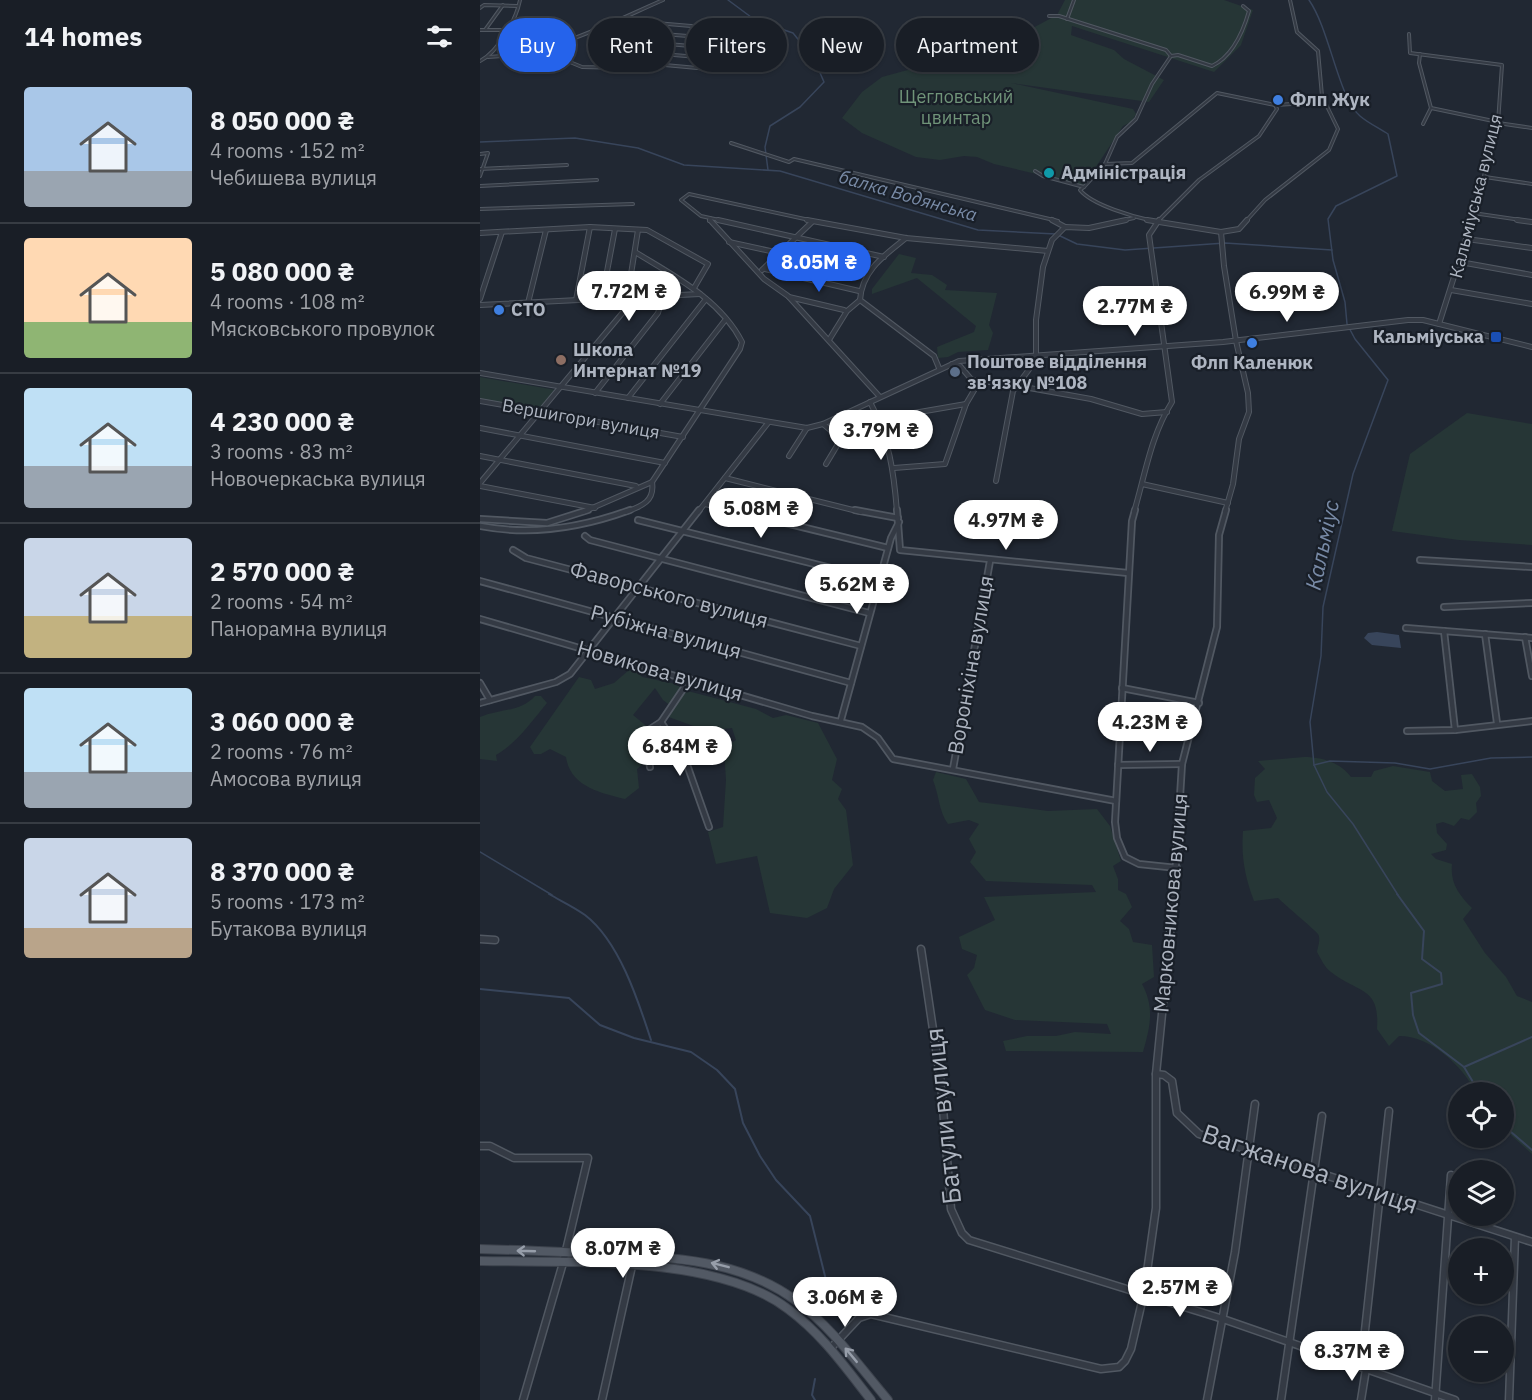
<!DOCTYPE html>
<html lang="en">
<head>
<meta charset="utf-8">
<style>
	:root { --surface:#191e26; --page:#262b32; --text:#f1f3f6; --muted:#9fa2a7; --line:#373c43; --accent:#2563eb }
	body { margin:0; font-family:"IBM Plex Sans",sans-serif; background:var(--page); color:var(--text); height:100vh; display:flex; flex-direction:column; font-size:22px; white-space:nowrap }
	* { box-sizing:border-box; margin:0 }
	p { font-size:20px; color:var(--muted) }
	.icon { flex:none; width:33px; height:33px; fill:none; stroke:currentColor; stroke-width:2; stroke-linecap:round; stroke-linejoin:round }
	.map { position:relative; flex:1; overflow:hidden }
	.panel { display:flex; flex-direction:column; background:var(--surface); width:480px }
	.panel>* { flex:none }
	.hud { position:absolute; left:18px; top:18px; width:570px; height:54px; display:flex; gap:12px }
	.tools { position:absolute; left:968px; top:1082px; display:grid; gap:12px }
	.tools a { display:grid; place-items:center; width:66px; height:66px; border-radius:50%; background:var(--surface); box-shadow:0 2px 4px #0004,0 0 0 2px var(--line); font-size:30px }
	.price { position:absolute; translate:-50% -51px; padding:0 14px; border-radius:21px; background:#fff; color:#222; font-size:20px; line-height:39px; filter:drop-shadow(0 2px 3px #0008) }
	.price::after { content:''; position:absolute; left:50%; top:36px; width:18px; height:14px; margin-left:-9px; background:inherit; clip-path:polygon(0 0,100% 0,50% 100%) }
	.price.selected { background:var(--accent); color:#fff }
	ul { padding:0; list-style:none }
	li { display:flex; align-items:center; gap:18px; height:150px; padding:0 24px }
	li+li { border-top:2px solid var(--line) }
	li span { display:grid; place-items:center; flex:none; width:168px; height:120px; border-radius:6px; color:#555 }
	li>.icon { margin-inline-start:auto }
	span .icon { width:72px; height:72px; fill:#fffc; stroke-width:1 }
	li b { font-size:26px }
	h2 { display:flex; justify-content:space-between; align-items:center; height:72px; padding:0 24px; font-size:26px }
	.pill { padding:0 21px; border-radius:27px; background:var(--surface); box-shadow:0 2px 4px #0004,0 0 0 2px var(--line); font-size:21px; line-height:54px }
	.pill.selected { background:var(--accent); color:#fff }
	main { display:flex; flex:1; min-height:0 }
	.map>svg:first-child { display:block }
	.green { fill:#263636 }
	.water { fill:#38455b }
	.lines { fill:none; stroke-linecap:round; stroke-linejoin:round }
	.stream-far1 { stroke:#38455b; stroke-width:1.5 }
	.stream { stroke:#38455b; stroke-width:2 }
	.minor-far3-casing { stroke:#515862; stroke-width:4 }
	.minor-far2-casing { stroke:#515862; stroke-width:6 }
	.minor-far1-casing { stroke:#515862; stroke-width:8 }
	.minor-casing { stroke:#515862; stroke-width:9 }
	.major-casing { stroke:#3d434d; stroke-width:10 }
	.minor-far3 { stroke:#343a44; stroke-width:2 }
	.minor-far2 { stroke:#343a44; stroke-width:4 }
	.minor-far1 { stroke:#343a44; stroke-width:4.5 }
	.minor { stroke:#343a44; stroke-width:6 }
	.major { stroke:#525964; stroke-width:8 }
	.oneway { stroke:#979eaa }
	.shop-dot { fill:#3f7fe0; stroke:#191f28; stroke-width:2 }
	.culture-dot { fill:#0f9aa8; stroke:#191f28; stroke-width:2 }
	.transit-dot { fill:#1a4fb4; stroke:#191f28; stroke-width:2 }
	.education-dot { fill:#8d6e63; stroke:#191f28; stroke-width:2 }
	.service-dot { fill:#5c6f8a; stroke:#191f28; stroke-width:2 }
	.labels { text-anchor:middle; stroke-width:4.5; stroke-linejoin:round; paint-order:stroke }
	.far-park-label { font-size:18px; fill:#709479; stroke:#191f28 }
	.far-poi-label { font-size:18px; font-weight:bold; fill:#aeb5c1; stroke:#191f28; text-anchor:start }
	.far-water-label { font-size:18px; font-style:italic; fill:#798ba7; stroke:#191f28 }
	.far-street-label { font-size:18px; fill:#aeb5c1; stroke:#191f28 }
	.street-label { font-size:21px; fill:#aeb5c1; stroke:#191f28 }
	.water-label { font-size:22px; font-style:italic; fill:#798ba7; stroke:#191f28 }
	.near-street-label { font-size:26px; fill:#aeb5c1; stroke:#191f28 }
</style>
</head>
<body>
<main>
<section class="panel">
<h2>14 homes<svg class="icon" aria-label="filters" viewBox="0 0 24 24"><path d="M4 7h16M4 17h16"/><circle cx="9" cy="7" r="2"/><circle cx="15" cy="17" r="2"/></svg></h2>
<ul>
<li><span style="background:linear-gradient(#a9c7e8 70%,#9aa5b1 0)"><svg class="icon" aria-label="home" viewBox="0 0 24 24"><path d="M3 11l9-7 9 7M6 9v11h12V9"/></svg></span><div><b>8 050 000 ₴</b><p>4 rooms · 152 m²</p><p>Чебишева вулиця</p></div></li>
<li><span style="background:linear-gradient(#ffd9b3 70%,#8fb573 0)"><svg class="icon" aria-label="home" viewBox="0 0 24 24"><path d="M3 11l9-7 9 7M6 9v11h12V9"/></svg></span><div><b>5 080 000 ₴</b><p>4 rooms · 108 m²</p><p>Мясковського провулок</p></div></li>
<li><span style="background:linear-gradient(#bfe0f5 65%,#9aa5b1 0)"><svg class="icon" aria-label="home" viewBox="0 0 24 24"><path d="M3 11l9-7 9 7M6 9v11h12V9"/></svg></span><div><b>4 230 000 ₴</b><p>3 rooms · 83 m²</p><p>Новочеркаська вулиця</p></div></li>
<li><span style="background:linear-gradient(#c9d6e8 65%,#c2b280 0)"><svg class="icon" aria-label="home" viewBox="0 0 24 24"><path d="M3 11l9-7 9 7M6 9v11h12V9"/></svg></span><div><b>2 570 000 ₴</b><p>2 rooms · 54 m²</p><p>Панорамна вулиця</p></div></li>
<li><span style="background:linear-gradient(#bfe0f5 70%,#9aa5b1 0)"><svg class="icon" aria-label="home" viewBox="0 0 24 24"><path d="M3 11l9-7 9 7M6 9v11h12V9"/></svg></span><div><b>3 060 000 ₴</b><p>2 rooms · 76 m²</p><p>Амосова вулиця</p></div></li>
<li><span style="background:linear-gradient(#c9d6e8 75%,#b9a48a 0)"><svg class="icon" aria-label="home" viewBox="0 0 24 24"><path d="M3 11l9-7 9 7M6 9v11h12V9"/></svg></span><div><b>8 370 000 ₴</b><p>5 rooms · 173 m²</p><p>Бутакова вулиця</p></div></li>
</ul>
</section>
<div class="map">
<svg width="1052" height="1400" viewBox="0 0 1052 1400">
	<rect width="100%" height="100%" fill="#212833"/>
	<g class="green">
		<path d="M585,0H744L773,10L761,45L734,72L592,26L591,35L634,50L644,59L684,80L669,102L531,83L653,109L656,114L651,122L643,126L604,185L514,164L497,157L484,156L460,160L436,157L382,133L362,118L382,92L402,77L523,44L577,15Z"/>
		<path d="M419,254L436,258L431,273L452,275L467,285L465,290L517,293L509,325L513,333L508,350L478,352L468,357L458,358L457,347L494,332L496,326L437,278L392,294V289Z"/>
		<path d="M0,377L76,390L59,410L0,399Z"/>
		<path d="M987,413L1052,424V545L979,540L912,531L930,454Z"/>
		<path d="M149,670H157L162,677L196,684L204,690L276,709L293,718L306,715L338,723L357,759L352,780L362,789L358,799L366,810L373,865L354,889L347,908L327,918L290,913L277,856L236,864L228,832L243,827L246,780L244,748L256,740L252,728L227,731L186,716L191,706L183,700L175,688L153,715L170,729L167,761L157,769L159,788L145,799C120,793 90,786 86,757L70,749L61,754H54L50,747L99,677L111,680L115,689L134,683Z"/>
		<path d="M55,696H61L67,703C52,721 37,743 16,755L17,761L0,759V717C19,709 41,712 55,696Z"/>
		<path d="M824,757C841,757 860,762 871,777H891L894,771L913,766L950,772L952,781L965,791L983,789L981,775L992,774L1000,787L1001,796L996,803L997,812L989,820L981,818L974,826L963,822L956,824L957,833L967,844L966,850L951,854L956,859L972,864C970,883 979,895 992,908L983,919L1005,953L1026,977L1037,996L1052,1002V1154L1023,1128V1092H996C981,1065 951,1036 919,1036L909,1046L897,1029C900,986 879,994 851,972C845,968 841,959 837,952C838,946 841,939 838,934C836,931 804,904 798,898L774,901C765,877 761,857 763,831L791,828L797,818L789,800L777,802L774,795L775,778L785,769L778,761Z"/>
		<path d="M456,772L486,779L499,802L568,811L617,809L630,826L641,861L633,866L638,879V890L646,894L652,907L640,921L649,929L653,942L672,945L674,977L662,984C675,1008 670,1027 663,1052L526,1051L523,1041L547,1036H576L595,1032L631,1034L627,1024L535,1020L505,1010L487,975L494,968L497,955L482,949L479,937L515,920L504,897L616,892L612,885L506,881L490,862L496,852L489,839L499,824L489,820L468,824C459,812 459,795 453,780Z"/>
	</g>
	<path class="water" d="M897,632L919,635L921,648L892,645L884,638L888,633Z"/>
	<g class="lines">
		<g class="stream-far1">
			<path d="M248,0L275,20L313,33L334,59L344,82L320,107L290,126L285,147L288,170"/>
			<path d="M829,0C850,30 858,97 880,116C888,123 899,128 908,134L917,176L856,206L848,219L853,260L865,302L867,324L875,339L908,380L873,474L843,607L841,656L830,722L834,765L847,792L873,824L918,895"/>
			<path d="M0,142L95,138L158,148L204,165L300,171L498,230L576,234L597,244L645,250L745,243L852,250"/>
			<path d="M834,765L850,761L915,763L950,769L1011,758L1052,757"/>
			<path d="M0,852L72,895"/>
		</g>
		<g class="stream">
			<path d="M69,894C81,901 94,907 105,915C139,941 158,1000 171,1040"/>
			<path d="M917,894L944,931L942,959L961,973L962,984L931,993L933,1015L939,1033L984,1067L999,1092"/>
			<path d="M0,989L89,998L120,1025L154,1038L211,1052L237,1070L255,1089L263,1123L280,1156L296,1180L330,1216L349,1292"/>
			<path d="M984,1067L1052,1037"/>
			<path d="M1023,1125L1052,1150"/>
			<path d="M335,1379L332,1395L335,1400"/>
		</g>
		<defs>
			<g id="minor-far3">
				<path d="M0,8L4,5L37,6"/>
				<path d="M569,16H579L686,50L691,56"/>
				<path d="M587,19L594,0"/>
				<path d="M0,30H25"/>
				<path d="M5,30L23,5"/>
				<path d="M171,33L294,43"/>
				<path d="M929,34L930,53L1022,65L1018,123L992,221"/>
				<path d="M165,42L279,52"/>
				<path d="M159,52L264,61"/>
				<path d="M940,54L939,63L951,108L1018,122"/>
				<path d="M32,56L85,60L102,67L144,68L159,52L176,23L294,33L301,36"/>
				<path d="M8,57C72,54 126,25 183,0"/>
				<path d="M0,61C18,52 36,20 40,0"/>
				<path d="M152,62L250,71"/>
				<path d="M1018,123L1052,128"/>
				<path d="M943,124L951,108"/>
				<path d="M251,143L309,162L314,159L578,221"/>
				<path d="M0,154L8,153L0,176"/>
				<path d="M625,164L652,163L737,93L795,105L846,102"/>
				<path d="M0,169L87,165"/>
				<path d="M555,171L563,176L604,187L600,190C612,205 654,217 673,221"/>
				<path d="M1005,177L1052,184"/>
				<path d="M0,186L117,180"/>
				<path d="M604,187L625,164L637,137L656,119L672,84L691,56L698,55L732,66C753,56 763,32 769,11L763,6"/>
				<path d="M0,209L153,204"/>
				<path d="M993,213L1047,221"/>
				<path d="M230,218L244,221"/>
				<path d="M229,221L230,218L221,216L201,200L209,194L334,221"/>
				<path d="M640,221L654,218"/>
				<path d="M678,221L719,180L779,136L797,109L795,105"/>
				<path d="M766,221L785,200L849,150L858,129L842,96L838,51L817,32L810,0"/>
			</g>
			<g id="minor-far2">
				<path d="M230,220L284,279L308,296L400,397"/>
				<path d="M238,220L404,257"/>
				<path d="M327,220L426,238L568,251"/>
				<path d="M572,220L585,227"/>
				<path d="M667,220L741,232"/>
				<path d="M1037,220L1052,222"/>
				<path d="M0,233L110,227L167,230L228,264L214,288"/>
				<path d="M426,238C405,255 382,270 380,300L454,356L459,368"/>
				<path d="M987,239L1052,248"/>
				<path d="M249,242L387,272"/>
				<path d="M980,262L1052,275"/>
				<path d="M285,269L379,291"/>
				<path d="M282,270L332,222"/>
				<path d="M971,290L1052,304"/>
				<path d="M309,297L364,310"/>
				<path d="M122,298L135,229"/>
				<path d="M0,299L22,232"/>
				<path d="M96,300L110,227"/>
				<path d="M48,303L66,230"/>
				<path d="M0,305L220,294"/>
				<path d="M959,324L992,220"/>
				<path d="M349,340L367,311L380,300"/>
				<path d="M472,364L480,366L491,379L499,382H516L611,399L662,414L687,412"/>
				<path d="M0,373L327,428L343,424L479,361L743,342L928,320H943L1052,347"/>
				<path d="M115,393L178,313L183,296"/>
				<path d="M148,398L226,299"/>
				<path d="M0,401L203,437"/>
				<path d="M390,402C409,437 414,473 417,512"/>
				<path d="M180,404L246,319"/>
				<path d="M399,419L486,404"/>
				<path d="M343,424L361,439L346,464"/>
				<path d="M0,428L185,463"/>
				<path d="M0,456L156,486"/>
				<path d="M309,456L327,428"/>
				<path d="M414,468L465,464L486,404L499,382"/>
				<path d="M245,478L381,512"/>
				<path d="M516,481L533,391L556,360V320L563,267L572,240L585,227L609,228L646,220"/>
				<path d="M0,483L144,311L143,300L148,293L158,230"/>
				<path d="M662,484L748,503"/>
				<path d="M0,486L115,508"/>
				<path d="M225,504L258,512"/>
				<path d="M103,512L172,482L260,349L262,342C240,299 194,276 155,252"/>
				<path d="M146,512C162,506 175,501 172,482"/>
				<path d="M218,512L288,423"/>
				<path d="M654,512C665,475 671,435 692,402L669,235L679,220"/>
				<path d="M745,512L753,484L759,439L769,412L768,393L756,341L744,266L741,232L759,229L767,220"/>
			</g>
			<g id="minor-far1">
				<path d="M252,510L408,548"/>
				<path d="M375,510L418,518"/>
				<path d="M417,510L420,550L648,573"/>
				<path d="M655,510L652,521L635,822L637,838L645,857L659,864L697,868"/>
				<path d="M0,519L67,523L108,510"/>
				<path d="M158,520L399,580"/>
				<path d="M0,526C52,536 101,528 150,510"/>
				<path d="M105,536L110,540L389,613"/>
				<path d="M33,550L46,558L381,646"/>
				<path d="M940,560L1052,567"/>
				<path d="M0,581L371,683"/>
				<path d="M964,607L1052,603"/>
				<path d="M0,619L332,716L382,727L398,738L413,759L636,801"/>
				<path d="M926,628L1052,638"/>
				<path d="M964,631L975,730"/>
				<path d="M1005,634L1017,723"/>
				<path d="M1045,637L1052,676"/>
				<path d="M0,683L10,700"/>
				<path d="M642,688L719,703"/>
				<path d="M0,703L76,682L90,674L219,510"/>
				<path d="M361,720L411,538L419,522"/>
				<path d="M181,722L205,759L229,827"/>
				<path d="M927,731L975,730L1052,721"/>
				<path d="M638,765L702,764"/>
				<path d="M170,767L164,733L181,722L210,679"/>
				<path d="M473,769L510,561"/>
				<path d="M694,895L702,764L737,627L739,535L746,510"/>
			</g>
			<g id="minor">
				<path d="M0,939L15,940"/>
				<path d="M441,949L461,1083L471,1209L482,1233L489,1240L743,1319L975,1400"/>
				<path d="M676,1074L684,1075L692,1081L697,1113L719,1134L1052,1242"/>
				<path d="M0,1146H10L34,1158H108L83,1263L43,1400"/>
				<path d="M350,1349L379,1318L391,1314L621,1369L639,1367L645,1361L651,1349L664,1293L676,1208V1074L694,894"/>
				<path d="M881,1367L909,1111"/>
				<path d="M122,1400L152,1266"/>
				<path d="M727,1400L755,1252L775,1104"/>
				<path d="M801,1400L842,1116"/>
				<path d="M881,1400L886,1369"/>
				<path d="M955,1400L971,1175"/>
				<path d="M1029,1400L1035,1237"/>
			</g>
			<g id="major">
				<path d="M0,1249C41,1250 82,1252 123,1254C190,1257 259,1259 315,1300C352,1327 379,1366 408,1400"/>
				<path d="M0,1261C89,1263 236,1254 308,1309C342,1334 365,1367 391,1400"/>
			</g>
		</defs>
		<use href="#minor-far3" class="minor-far3-casing"/>
		<use href="#minor-far2" class="minor-far2-casing"/>
		<use href="#minor-far1" class="minor-far1-casing"/>
		<use href="#minor" class="minor-casing"/>
		<use href="#major" class="major-casing"/>
		<use href="#minor-far3" class="minor-far3"/>
		<use href="#minor-far2" class="minor-far2"/>
		<use href="#minor-far1" class="minor-far1"/>
		<use href="#minor" class="minor"/>
		<use href="#major" class="major"/>
	</g>
	<defs><path id="oneway-shaft" d="M-6 0H5M1.5-3L5.5 0L1.5 3" fill="none" stroke-width="1.6" stroke-linecap="round" stroke-linejoin="round" transform="scale(1.5)"/></defs>
	<g class="oneway">
		<use href="#oneway-shaft" transform="translate(46 1251) rotate(-178)"/>
		<use href="#oneway-shaft" transform="translate(240 1265) rotate(-166)"/>
		<use href="#oneway-shaft" transform="translate(371 1355) rotate(-130)"/>
	</g>
	<g class="shop-dot">
		<circle cx="798" cy="100" r="6"/>
		<circle cx="19" cy="310" r="6"/>
		<circle cx="772" cy="343" r="6"/>
	</g>
	<circle class="culture-dot" cx="569" cy="173" r="6"/>
	<rect class="transit-dot" x="1010" y="331" width="12" height="12" rx="3"/>
	<circle class="education-dot" cx="81" cy="360" r="6"/>
	<circle class="service-dot" cx="475" cy="372" r="6"/>
	<g class="labels">
		<g class="far-park-label">
			<text x="476" y="103">Щегловський<tspan x="476" dy="21">цвинтар</tspan></text>
		</g>
		<g class="far-poi-label">
			<text x="810" y="106">Флп Жук</text>
			<text x="581" y="179">Адміністрація</text>
			<text x="31" y="316">СТО</text>
			<text x="1004" y="343" text-anchor="end">Кальміуська</text>
			<text x="93" y="356">Школа<tspan x="93" dy="21">Интернат №19</tspan></text>
			<text x="487" y="368">Поштове відділення<tspan x="487" dy="21">зв'язку №108</tspan></text>
			<text x="772" y="369" text-anchor="middle">Флп Каленюк</text>
		</g>
		<g class="far-water-label">
			<text transform="translate(428 196) rotate(16)" y="6">балка Водянська</text>
		</g>
		<g class="far-street-label">
			<text transform="translate(996 196) rotate(-76)" y="6">Кальміуська вулиця</text>
			<text transform="translate(101 419) rotate(10)" y="6">Вершигори вулиця</text>
		</g>
		<g class="street-label">
			<text transform="translate(189 595) rotate(15)" y="7">Фаворського вулиця</text>
			<text transform="translate(186 632) rotate(15)" y="7">Рубіжна вулиця</text>
			<text transform="translate(491 665) rotate(-80)" y="7">Вороніхіна вулиця</text>
			<text transform="translate(180 671) rotate(16)" y="7">Новикова вулиця</text>
			<text transform="translate(691 903) rotate(-85)" y="7">Марковникова вулиця</text>
		</g>
		<g class="water-label">
			<text transform="translate(842 545) rotate(-78)" y="8">Кальміус</text>
		</g>
		<g class="near-street-label">
			<text transform="translate(463 1116) rotate(-96)" y="9">Батули вулиця</text>
			<text transform="translate(830 1169) rotate(19)" y="9">Вагжанова вулиця</text>
		</g>
	</g>
</svg>
<div class="tools">
<a><svg class="icon" aria-label="locate" viewBox="0 0 24 24"><circle cx="12" cy="12" r="6"/><path d="M12 2v4M12 18v4M2 12h4M18 12h4"/></svg></a>
<a><svg class="icon" aria-label="layers" viewBox="0 0 24 24"><path d="M12 4l9 5-9 5-9-5zM3 14l9 5 9-5"/></svg></a>
<a>+</a>
<a>−</a>
</div>
<b class="price selected" style="left:339px;top:293px">8.05M ₴</b>
<b class="price" style="left:149px;top:322px">7.72M ₴</b>
<b class="price" style="left:807px;top:323px">6.99M ₴</b>
<b class="price" style="left:655px;top:337px">2.77M ₴</b>
<b class="price" style="left:401px;top:461px">3.79M ₴</b>
<b class="price" style="left:281px;top:539px">5.08M ₴</b>
<b class="price" style="left:526px;top:551px">4.97M ₴</b>
<b class="price" style="left:377px;top:615px">5.62M ₴</b>
<b class="price" style="left:670px;top:753px">4.23M ₴</b>
<b class="price" style="left:200px;top:777px">6.84M ₴</b>
<b class="price" style="left:143px;top:1279px">8.07M ₴</b>
<b class="price" style="left:700px;top:1318px">2.57M ₴</b>
<b class="price" style="left:365px;top:1328px">3.06M ₴</b>
<b class="price" style="left:872px;top:1382px">8.37M ₴</b>
<div class="hud">
<a class="pill selected">Buy</a>
<a class="pill">Rent</a>
<a class="pill">Filters</a>
<a class="pill">New</a>
<a class="pill">Apartment</a>
</div>
</div>
</main>
</body>
</html>
